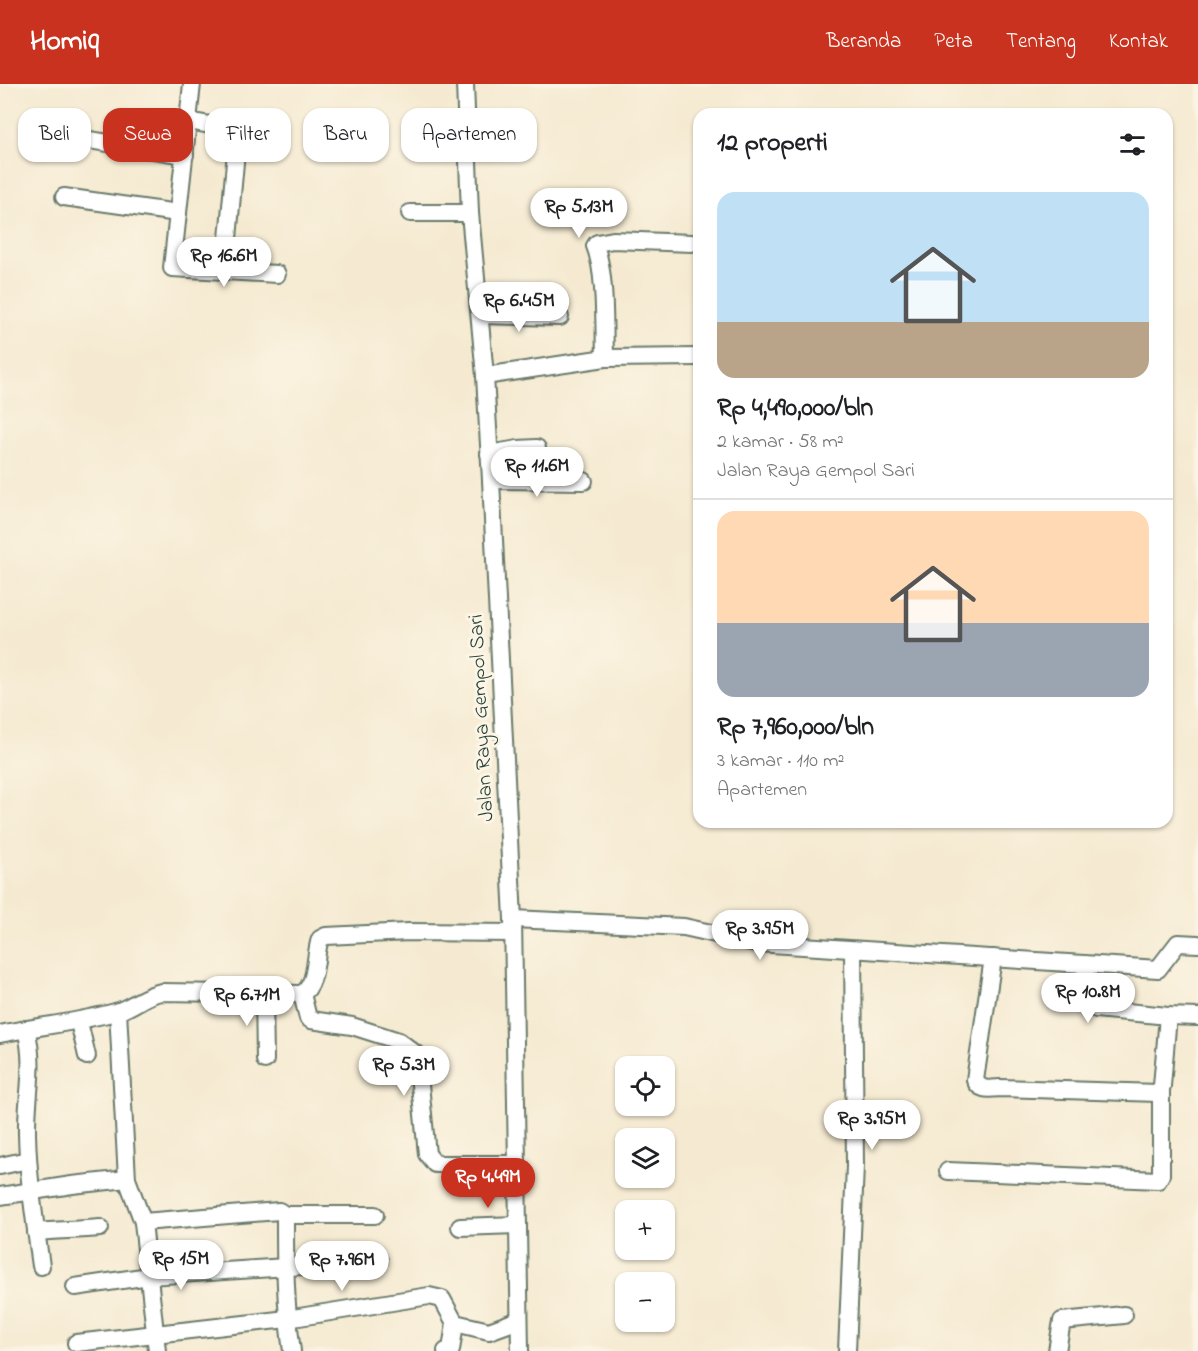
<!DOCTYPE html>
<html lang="id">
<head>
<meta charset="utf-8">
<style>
	:root { --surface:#fff; --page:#f6f6f6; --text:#202124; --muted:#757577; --line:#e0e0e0; --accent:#c8321e }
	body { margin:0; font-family:"Indie Flower",sans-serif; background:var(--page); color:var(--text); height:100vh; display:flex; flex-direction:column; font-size:22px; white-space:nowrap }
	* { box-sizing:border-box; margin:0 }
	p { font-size:20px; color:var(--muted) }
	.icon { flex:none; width:33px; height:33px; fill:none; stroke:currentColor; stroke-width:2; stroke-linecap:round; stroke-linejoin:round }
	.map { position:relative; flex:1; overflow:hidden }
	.details { position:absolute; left:693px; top:24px; width:480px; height:720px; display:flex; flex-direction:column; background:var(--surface); border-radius:18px; box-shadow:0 2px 4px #0004 }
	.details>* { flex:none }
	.banner { position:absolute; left:18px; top:24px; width:570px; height:54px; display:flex; gap:12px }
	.buttons { position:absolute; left:615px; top:972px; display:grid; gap:12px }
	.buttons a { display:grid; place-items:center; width:60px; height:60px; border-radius:12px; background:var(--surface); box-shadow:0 2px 4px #0004; font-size:30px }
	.price { position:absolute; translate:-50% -51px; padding:0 14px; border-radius:21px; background:#fff; color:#222; font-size:20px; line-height:39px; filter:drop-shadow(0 2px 3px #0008) }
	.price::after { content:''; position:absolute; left:50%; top:36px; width:18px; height:14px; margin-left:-9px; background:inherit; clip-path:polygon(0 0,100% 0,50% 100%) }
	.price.current { background:var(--accent); color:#fff }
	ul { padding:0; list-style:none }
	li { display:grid; align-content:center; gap:12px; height:318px; padding:0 24px }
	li+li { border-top:2px solid var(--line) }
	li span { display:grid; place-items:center; height:186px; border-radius:18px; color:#555 }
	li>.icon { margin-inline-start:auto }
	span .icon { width:108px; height:108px; fill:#fffc; stroke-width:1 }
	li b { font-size:26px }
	h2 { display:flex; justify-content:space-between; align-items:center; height:72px; padding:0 24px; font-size:26px }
	.tag { padding:0 21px; border-radius:18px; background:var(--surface); box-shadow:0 2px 4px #0004; font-size:21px; line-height:54px }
	.tag.current { background:var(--accent); color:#fff }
	header { display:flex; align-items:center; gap:36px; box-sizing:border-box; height:84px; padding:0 30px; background:var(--accent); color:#fff }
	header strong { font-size:28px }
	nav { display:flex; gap:33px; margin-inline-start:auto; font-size:21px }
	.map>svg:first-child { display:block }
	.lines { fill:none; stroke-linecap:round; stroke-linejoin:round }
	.minor-casing { stroke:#6a7a6b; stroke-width:20 }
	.minor { stroke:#fff; stroke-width:16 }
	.labels { text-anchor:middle; stroke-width:6; stroke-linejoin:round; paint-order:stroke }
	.street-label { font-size:21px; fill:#1f3d34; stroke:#fcf5e5 }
</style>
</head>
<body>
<header>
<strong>Homiq</strong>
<nav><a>Beranda</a><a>Peta</a><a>Tentang</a><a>Kontak</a></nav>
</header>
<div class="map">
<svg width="1198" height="1267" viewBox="0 0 1198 1267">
	<rect width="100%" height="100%" fill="#fcf5e5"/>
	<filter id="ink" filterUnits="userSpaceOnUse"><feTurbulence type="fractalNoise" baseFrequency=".0167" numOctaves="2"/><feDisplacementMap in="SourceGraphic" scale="12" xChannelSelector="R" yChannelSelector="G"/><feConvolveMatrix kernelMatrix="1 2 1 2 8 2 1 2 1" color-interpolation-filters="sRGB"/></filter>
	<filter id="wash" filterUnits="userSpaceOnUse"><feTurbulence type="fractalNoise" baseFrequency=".008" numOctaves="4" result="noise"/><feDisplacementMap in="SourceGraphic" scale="24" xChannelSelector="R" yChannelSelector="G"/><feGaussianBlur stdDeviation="1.35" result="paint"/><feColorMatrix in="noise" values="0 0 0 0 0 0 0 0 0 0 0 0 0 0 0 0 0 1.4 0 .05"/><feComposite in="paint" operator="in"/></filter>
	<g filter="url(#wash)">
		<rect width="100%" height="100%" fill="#f5ead1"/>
	</g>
	<g filter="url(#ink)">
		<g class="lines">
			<defs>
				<g id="minor">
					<path d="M192,0L172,184L277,190"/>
					<path d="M465,0L470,129L485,292L491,396L513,835L520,1267"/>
					<path d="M188,37L238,46L225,187"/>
					<path d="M70,53L185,71"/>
					<path d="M64,113L178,129"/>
					<path d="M410,129H470"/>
					<path d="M480,231L560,233"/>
					<path d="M605,274C604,243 606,189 595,162L597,159L613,156L692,159"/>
					<path d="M485,292L605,274L699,273"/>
					<path d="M489,370L518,365L537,364"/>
					<path d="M491,396L584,397"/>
					<path d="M513,835L684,843L756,859L1084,880L1091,920L1096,925L1168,932L1198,933"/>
					<path d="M993,874L975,996C980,1007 989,1005 1000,1004L1158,1009L1162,1002L1168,932"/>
					<path d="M1084,880L1158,885L1178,859L1198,860"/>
					<path d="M264,909L265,976"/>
					<path d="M302,910L308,934L311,936L352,942L399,957L417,971L427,1070L435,1080H517"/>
					<path d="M118,927L127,1095"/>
					<path d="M79,938L87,972"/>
					<path d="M26,945C36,984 26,1011 27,1050C28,1094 35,1138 41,1182"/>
					<path d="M0,950C40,942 80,938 119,927C134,922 145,911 161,908L302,910C318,899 314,872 320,855L326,852L409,848L513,849"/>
					<path d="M0,1082L28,1076"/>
					<path d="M948,1087L1158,1096L1161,1091V1006"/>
					<path d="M0,1112L72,1101L127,1095L143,1138L157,1267"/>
					<path d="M285,1131C285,1177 285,1222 292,1267"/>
					<path d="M143,1138L279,1127L285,1131H375"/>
					<path d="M460,1143L518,1141"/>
					<path d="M36,1148C58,1146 78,1146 100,1144"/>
					<path d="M75,1203L149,1192L379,1177"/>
					<path d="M76,1259L287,1235L429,1212L442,1215L455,1239L489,1247L519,1236"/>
					<path d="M446,1267L451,1266L455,1239"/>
					<path d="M847,1267L855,1082L853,866"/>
					<path d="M1057,1267L1062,1237L1124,1231"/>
				</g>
			</defs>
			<use href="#minor" class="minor-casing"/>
			<use href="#minor" class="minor"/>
		</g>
	</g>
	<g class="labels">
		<g class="street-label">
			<text transform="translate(480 634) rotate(-93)" y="7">Jalan Raya Gempol Sari</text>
		</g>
	</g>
</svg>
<div class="buttons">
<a><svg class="icon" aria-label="locate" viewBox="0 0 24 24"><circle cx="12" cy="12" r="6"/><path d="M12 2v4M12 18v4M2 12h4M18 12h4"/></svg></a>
<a><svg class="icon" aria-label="layers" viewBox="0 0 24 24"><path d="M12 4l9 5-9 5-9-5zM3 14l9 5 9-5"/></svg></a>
<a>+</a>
<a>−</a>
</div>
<b class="price" style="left:579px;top:155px">Rp 5.13M</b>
<b class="price" style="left:224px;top:204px">Rp 16.6M</b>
<b class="price" style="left:519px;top:249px">Rp 6.45M</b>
<b class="price" style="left:537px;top:414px">Rp 11.6M</b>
<b class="price" style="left:760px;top:877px">Rp 3.95M</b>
<b class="price" style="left:1088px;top:940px">Rp 10.8M</b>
<b class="price" style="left:247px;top:943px">Rp 6.71M</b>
<b class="price" style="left:404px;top:1013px">Rp 5.3M</b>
<b class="price" style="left:872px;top:1067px">Rp 3.95M</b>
<b class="price current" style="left:488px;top:1125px">Rp 4.49M</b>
<b class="price" style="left:181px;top:1207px">Rp 15M</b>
<b class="price" style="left:342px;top:1208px">Rp 7.96M</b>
<div class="banner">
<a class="tag">Beli</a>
<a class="tag current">Sewa</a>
<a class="tag">Filter</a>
<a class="tag">Baru</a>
<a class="tag">Apartemen</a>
</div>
<section class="details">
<h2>12 properti<svg class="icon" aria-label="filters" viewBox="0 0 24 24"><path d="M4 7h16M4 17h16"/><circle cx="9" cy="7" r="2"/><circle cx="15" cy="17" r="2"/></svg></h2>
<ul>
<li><span style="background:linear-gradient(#bfe0f5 70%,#b9a48a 0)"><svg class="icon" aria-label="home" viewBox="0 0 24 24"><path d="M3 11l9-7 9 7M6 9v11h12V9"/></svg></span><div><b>Rp 4,490,000/bln</b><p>2 kamar · 58 m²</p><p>Jalan Raya Gempol Sari</p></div></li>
<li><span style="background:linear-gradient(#ffd9b3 60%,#9aa5b1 0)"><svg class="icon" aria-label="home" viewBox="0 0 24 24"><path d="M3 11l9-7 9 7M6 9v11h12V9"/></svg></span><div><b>Rp 7,960,000/bln</b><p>3 kamar · 110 m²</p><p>Apartemen</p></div></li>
</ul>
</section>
</div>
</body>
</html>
